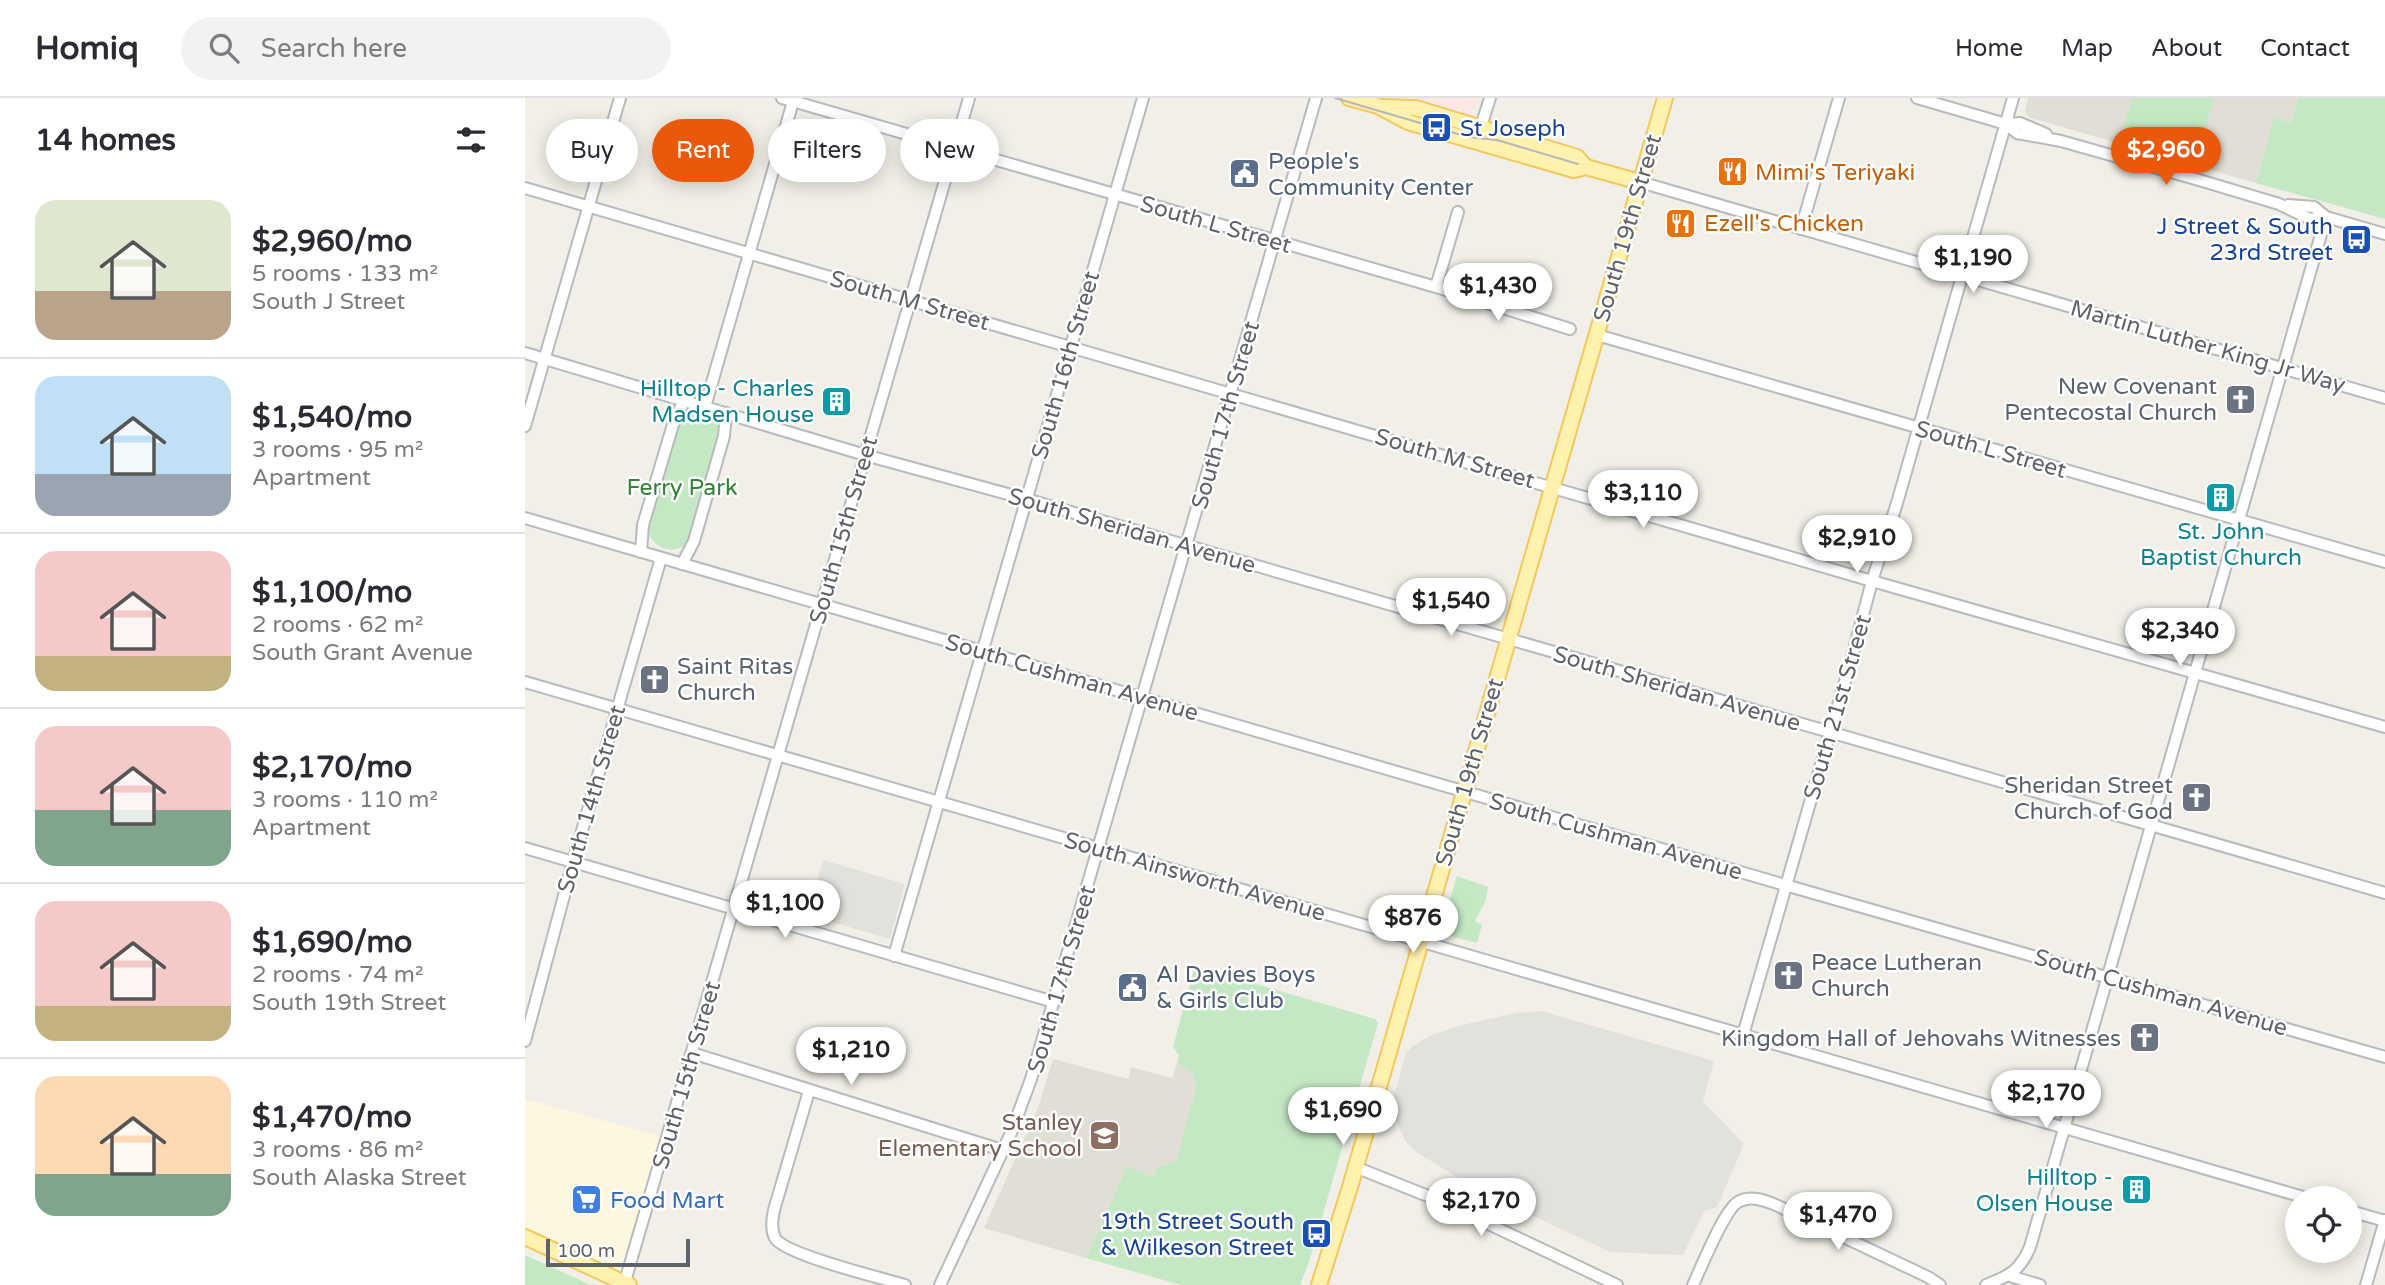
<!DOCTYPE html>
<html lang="en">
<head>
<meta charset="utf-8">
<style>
	:root { --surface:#fff; --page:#f2f2f3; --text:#2b2b33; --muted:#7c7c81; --line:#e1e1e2; --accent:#ea580c }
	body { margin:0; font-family:"Varela Round",sans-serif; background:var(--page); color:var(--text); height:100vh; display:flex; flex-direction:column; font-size:26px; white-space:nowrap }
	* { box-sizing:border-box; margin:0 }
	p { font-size:23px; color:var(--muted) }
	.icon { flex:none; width:38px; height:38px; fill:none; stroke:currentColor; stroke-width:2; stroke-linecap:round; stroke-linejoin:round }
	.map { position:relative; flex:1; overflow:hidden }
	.details { display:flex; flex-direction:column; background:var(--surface); width:525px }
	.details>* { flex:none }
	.banner { position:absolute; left:21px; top:21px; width:665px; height:63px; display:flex; gap:14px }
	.buttons { position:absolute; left:1760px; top:1088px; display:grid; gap:14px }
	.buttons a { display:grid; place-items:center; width:77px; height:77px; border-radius:50%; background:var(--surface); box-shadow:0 4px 18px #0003; font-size:35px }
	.scale { position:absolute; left:21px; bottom:18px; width:144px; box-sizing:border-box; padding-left:7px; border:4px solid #5f6368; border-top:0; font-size:19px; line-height:24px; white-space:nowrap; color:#5f6368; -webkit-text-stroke:5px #fff; paint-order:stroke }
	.price { position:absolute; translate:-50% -60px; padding:0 16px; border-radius:24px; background:#fff; color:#222; font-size:23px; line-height:46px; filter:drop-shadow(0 2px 4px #0008) }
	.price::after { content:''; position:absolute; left:50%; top:42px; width:21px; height:16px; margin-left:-10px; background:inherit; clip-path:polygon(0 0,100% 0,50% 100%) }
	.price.current { background:var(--accent); color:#fff }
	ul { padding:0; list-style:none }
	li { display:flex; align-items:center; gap:21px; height:175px; padding:0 35px }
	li+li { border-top:2px solid var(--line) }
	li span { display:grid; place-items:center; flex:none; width:196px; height:140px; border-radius:21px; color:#555 }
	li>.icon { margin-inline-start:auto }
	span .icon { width:84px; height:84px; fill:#fffc; stroke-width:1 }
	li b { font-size:30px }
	h2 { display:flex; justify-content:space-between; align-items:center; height:84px; padding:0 35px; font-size:30px }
	.pill { padding:0 24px; border-radius:32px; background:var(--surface); box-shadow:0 4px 18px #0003; font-size:24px; line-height:63px }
	.pill.current { background:var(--accent); color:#fff }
	header { display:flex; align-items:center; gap:42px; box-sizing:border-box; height:98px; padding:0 35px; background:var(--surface); border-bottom:2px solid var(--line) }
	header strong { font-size:33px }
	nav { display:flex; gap:38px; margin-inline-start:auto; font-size:24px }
	.search { width:490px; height:63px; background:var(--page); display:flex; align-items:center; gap:18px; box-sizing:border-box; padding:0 24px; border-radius:38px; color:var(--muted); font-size:26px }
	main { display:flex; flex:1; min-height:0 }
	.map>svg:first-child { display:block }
	.commercial { fill:#fef7df }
	.industrial { fill:#e3e1dc }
	.education { fill:#e1ded5 }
	.medical { fill:#fce7e5 }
	.green { fill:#c5e8c4 }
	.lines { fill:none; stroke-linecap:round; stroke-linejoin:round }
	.minor-casing { stroke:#b8babe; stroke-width:14 }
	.major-casing { stroke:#f3c85e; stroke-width:18 }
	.minor { stroke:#fff; stroke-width:10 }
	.major { stroke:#fff1ae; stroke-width:14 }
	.tram { stroke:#b6b7b8; stroke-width:2 }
	.labels { text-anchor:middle; stroke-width:5; stroke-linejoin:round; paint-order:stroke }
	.transit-label { font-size:23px; fill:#164399; stroke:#fff; text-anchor:end }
	.service-label { font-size:23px; fill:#4e5e75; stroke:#fff; text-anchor:start }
	.food-label { font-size:23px; fill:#c56008; stroke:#fff; text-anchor:start }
	.street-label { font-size:23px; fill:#5f6368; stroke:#fff }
	.worship-label { font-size:23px; fill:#5b616d; stroke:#fff; text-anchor:end }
	.culture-label { font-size:23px; fill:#0d838f; stroke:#fff; text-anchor:end }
	.park-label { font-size:23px; fill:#338236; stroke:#fff }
	.education-label { font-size:23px; fill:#785e54; stroke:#fff; text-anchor:end }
	.shop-label { font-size:23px; fill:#366cbe; stroke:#fff; text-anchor:start }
</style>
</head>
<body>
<header>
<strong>Homiq</strong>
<div class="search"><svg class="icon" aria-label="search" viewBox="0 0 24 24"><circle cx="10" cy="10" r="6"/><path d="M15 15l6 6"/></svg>Search here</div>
<nav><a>Home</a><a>Map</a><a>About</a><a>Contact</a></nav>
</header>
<main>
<section class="details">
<h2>14 homes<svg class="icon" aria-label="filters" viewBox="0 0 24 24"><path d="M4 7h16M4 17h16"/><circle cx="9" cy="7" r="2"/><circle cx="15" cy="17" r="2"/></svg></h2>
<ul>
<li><span style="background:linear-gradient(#dfe7d0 65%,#b9a48a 0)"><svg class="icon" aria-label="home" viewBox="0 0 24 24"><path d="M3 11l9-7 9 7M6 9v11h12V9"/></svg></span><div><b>$2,960/mo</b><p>5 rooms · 133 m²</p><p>South J Street</p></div></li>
<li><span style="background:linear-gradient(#bfe0f5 70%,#9aa5b1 0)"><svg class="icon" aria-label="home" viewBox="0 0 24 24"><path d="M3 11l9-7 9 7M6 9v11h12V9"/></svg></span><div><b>$1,540/mo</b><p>3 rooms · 95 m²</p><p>Apartment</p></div></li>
<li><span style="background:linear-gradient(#f6c9c9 75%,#c2b280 0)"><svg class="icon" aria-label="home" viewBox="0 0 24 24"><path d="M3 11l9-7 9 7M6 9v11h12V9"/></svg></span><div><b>$1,100/mo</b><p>2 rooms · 62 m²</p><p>South Grant Avenue</p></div></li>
<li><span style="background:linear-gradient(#f6c9c9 60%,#7fa58c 0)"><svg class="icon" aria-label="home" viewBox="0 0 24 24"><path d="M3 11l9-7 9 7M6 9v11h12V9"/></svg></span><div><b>$2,170/mo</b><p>3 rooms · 110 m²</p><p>Apartment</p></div></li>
<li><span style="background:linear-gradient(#f6c9c9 75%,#c2b280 0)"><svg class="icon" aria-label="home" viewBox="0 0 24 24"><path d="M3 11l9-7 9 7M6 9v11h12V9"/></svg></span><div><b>$1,690/mo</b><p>2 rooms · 74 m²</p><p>South 19th Street</p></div></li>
<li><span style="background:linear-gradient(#ffd9b3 70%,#7fa58c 0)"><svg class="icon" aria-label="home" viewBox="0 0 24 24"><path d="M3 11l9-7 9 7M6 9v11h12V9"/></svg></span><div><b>$1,470/mo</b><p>3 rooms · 86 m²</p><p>South Alaska Street</p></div></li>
</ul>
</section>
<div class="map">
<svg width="1860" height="1187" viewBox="0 0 1860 1187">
	<rect width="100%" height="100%" fill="#f1efe7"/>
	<path class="commercial" d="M0,1001L142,1040L100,1185L0,1139Z"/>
	<g class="industrial">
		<path d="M298,762L380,786L365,841L283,817Z"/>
		<path d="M1017,913L1189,963L1178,1003L1219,1046L1192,1109L1179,1113L1158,1157L1085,1154L951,1091L893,1055L881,1044L871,1023L869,999L881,955L887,949L904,938L937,927L992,915Z"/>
	</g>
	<g class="education">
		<path d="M1503,0H1773L1766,25L1749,21L1731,85L1503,19L1500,13Z"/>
		<path d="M528,961L603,981L606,969L647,980L652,965L667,974L670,980L671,989L651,1063L631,1070L628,1079L602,1068L561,1160L459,1130L513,1010Z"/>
	</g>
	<path class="medical" d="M883,0H954L944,17Z"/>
	<g class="green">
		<path d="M1607,0H1689L1671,61L1596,39Z"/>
		<path d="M1773,0H1860V121L1731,85L1749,20L1766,25Z"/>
		<path d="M169,312C182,313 194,321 197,334L170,433L158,449C141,456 127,448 122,431L154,320Z"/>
		<path d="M932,778L963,789L961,802L950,823L957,827L952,845L915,835Z"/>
		<path d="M670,868L850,921L853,925L785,1161L775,1187H656L561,1160L602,1068L628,1079L631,1070L651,1063L671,989L667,974L652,965L654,958L648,949Z"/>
		<path d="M0,1157L66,1187H0Z"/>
	</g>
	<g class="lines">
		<defs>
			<g id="minor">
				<path d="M257,0L911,189L1045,231"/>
				<path d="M1392,0L1481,26L1495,25L1521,36"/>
				<path d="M1481,26L1492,35L1536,43L1674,82L1754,106L1785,121L1801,119L1860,136"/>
				<path d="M951,44L965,0"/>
				<path d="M1115,84L1860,300"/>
				<path d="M0,90L1347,483L1860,629"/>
				<path d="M1763,107L1789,109L1801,119"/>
				<path d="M1276,131L1314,0"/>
				<path d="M911,189L933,114"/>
				<path d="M1072,237L1860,464"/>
				<path d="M0,255L340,357L501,401L1860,795"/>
				<path d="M180,309L269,0"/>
				<path d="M0,328L95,0"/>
				<path d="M0,420L1260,787L1860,959"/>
				<path d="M116,454L118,427L149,323L159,303"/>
				<path d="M157,466L169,443L199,338L201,315"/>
				<path d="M0,584L1785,1101"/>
				<path d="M0,750L529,904"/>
				<path d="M369,858L618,0"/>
				<path d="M1218,937L1327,559L1347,483L1372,405L1488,0"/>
				<path d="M0,943L48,764L136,460"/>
				<path d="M167,955L477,1052"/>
				<path d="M284,993L249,1112C247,1121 246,1132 250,1140C260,1157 357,1180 380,1187"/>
				<path d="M830,1069L913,1102L1092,1187"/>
				<path d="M1825,1113L1860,1123"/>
				<path d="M1485,1178L1515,1187"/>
				<path d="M99,1187L444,0"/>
				<path d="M415,1187L486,1035L506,981L791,0"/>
				<path d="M1168,1187C1176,1170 1199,1112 1213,1104C1225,1097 1239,1102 1251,1107L1403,1179L1415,1187"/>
				<path d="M1461,1187C1484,1178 1495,1173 1505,1149L1801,119"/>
				<path d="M1841,1187L1860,1122"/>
			</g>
			<g id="major">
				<path d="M824,0L853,8L883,24L1049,72L1061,69L1115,84"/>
				<path d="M858,9L891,10L1052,59L1061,69"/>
				<path d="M0,1139L104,1187"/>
				<path d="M794,1187L825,1089L1140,0"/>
			</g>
		</defs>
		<use href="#minor" class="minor-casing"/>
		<use href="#major" class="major-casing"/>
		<use href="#minor" class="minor"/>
		<use href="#major" class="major"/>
		<path class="tram" d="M810,0L943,39L972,42L1053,66"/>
	</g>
	<defs>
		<symbol id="bus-square" viewBox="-11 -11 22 22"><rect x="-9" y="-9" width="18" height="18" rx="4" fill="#1a4fb4" stroke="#fff"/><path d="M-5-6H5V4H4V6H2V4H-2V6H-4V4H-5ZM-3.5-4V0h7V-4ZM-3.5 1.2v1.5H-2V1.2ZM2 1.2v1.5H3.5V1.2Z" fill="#fff"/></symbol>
		<symbol id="restaurant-square" viewBox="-11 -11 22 22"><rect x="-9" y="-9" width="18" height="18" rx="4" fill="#e8710a" stroke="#fff"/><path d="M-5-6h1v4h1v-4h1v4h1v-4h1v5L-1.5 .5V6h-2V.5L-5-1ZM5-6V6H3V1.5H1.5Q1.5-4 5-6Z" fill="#fff"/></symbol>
		<symbol id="civic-square" viewBox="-11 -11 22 22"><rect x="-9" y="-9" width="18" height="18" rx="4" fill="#5c6f8a" stroke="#fff"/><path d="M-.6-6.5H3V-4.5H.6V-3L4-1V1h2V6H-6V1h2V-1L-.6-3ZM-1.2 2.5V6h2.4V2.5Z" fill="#fff"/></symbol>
		<symbol id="church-square" viewBox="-11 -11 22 22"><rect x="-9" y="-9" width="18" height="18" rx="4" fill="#6b7280" stroke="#fff"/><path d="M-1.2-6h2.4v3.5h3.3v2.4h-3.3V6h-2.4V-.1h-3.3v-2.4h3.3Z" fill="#fff"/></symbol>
		<symbol id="building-square" viewBox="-11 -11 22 22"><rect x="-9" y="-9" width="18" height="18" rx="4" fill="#0f9aa8" stroke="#fff"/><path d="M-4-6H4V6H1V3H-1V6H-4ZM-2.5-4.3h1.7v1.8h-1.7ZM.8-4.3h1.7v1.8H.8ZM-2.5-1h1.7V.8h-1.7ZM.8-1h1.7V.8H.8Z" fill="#fff"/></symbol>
		<symbol id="school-square" viewBox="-11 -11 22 22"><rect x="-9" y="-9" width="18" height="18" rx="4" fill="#8d6e63" stroke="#fff"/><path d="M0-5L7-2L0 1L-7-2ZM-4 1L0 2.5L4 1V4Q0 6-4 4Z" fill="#fff"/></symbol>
		<symbol id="supermarket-square" viewBox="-11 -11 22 22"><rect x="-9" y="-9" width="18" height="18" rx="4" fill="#3f7fe0" stroke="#fff"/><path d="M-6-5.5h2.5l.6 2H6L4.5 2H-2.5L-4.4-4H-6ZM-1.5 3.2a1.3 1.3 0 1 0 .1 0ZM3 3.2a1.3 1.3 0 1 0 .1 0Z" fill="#fff"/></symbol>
	</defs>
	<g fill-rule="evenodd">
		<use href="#bus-square" x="894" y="12" width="35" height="35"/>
		<use href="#restaurant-square" x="1190" y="56" width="35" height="35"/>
		<use href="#civic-square" x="702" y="58" width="35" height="35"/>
		<use href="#restaurant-square" x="1138" y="108" width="35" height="35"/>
		<use href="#bus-square" x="1814" y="124" width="35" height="35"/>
		<use href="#church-square" x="1698" y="284" width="35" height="35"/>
		<use href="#building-square" x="294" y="286" width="35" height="35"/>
		<use href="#building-square" x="1678" y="382" width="35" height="35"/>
		<use href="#church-square" x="112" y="564" width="35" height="35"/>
		<use href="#church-square" x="1654" y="682" width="35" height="35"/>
		<use href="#church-square" x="1246" y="860" width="35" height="35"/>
		<use href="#civic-square" x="590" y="872" width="35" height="35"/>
		<use href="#church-square" x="1602" y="922" width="35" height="35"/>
		<use href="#school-square" x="562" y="1020" width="35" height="35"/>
		<use href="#building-square" x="1594" y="1074" width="35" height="35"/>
		<use href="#supermarket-square" x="44" y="1084" width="35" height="35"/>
		<use href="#bus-square" x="774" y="1118" width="35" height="35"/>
	</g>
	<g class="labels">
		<g class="transit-label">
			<text x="935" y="38" text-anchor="start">St Joseph</text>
			<text x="1808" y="136">J Street &amp; South<tspan x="1808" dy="26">23rd Street</tspan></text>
			<text x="769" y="1131">19th Street South<tspan x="769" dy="26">&amp; Wilkeson Street</tspan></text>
		</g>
		<g class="service-label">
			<text x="743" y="71">People's<tspan x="743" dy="26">Community Center</tspan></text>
			<text x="631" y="884">Al Davies Boys<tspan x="631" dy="26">&amp; Girls Club</tspan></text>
		</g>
		<g class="food-label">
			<text x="1230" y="82">Mimi's Teriyaki</text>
			<text x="1179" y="133">Ezell's Chicken</text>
		</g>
		<g class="street-label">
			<text transform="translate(691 126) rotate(16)" y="8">South L Street</text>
			<text transform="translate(1102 130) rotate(-74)" y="8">South 19th Street</text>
			<text transform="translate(385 202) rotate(16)" y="8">South M Street</text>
			<text transform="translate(1683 248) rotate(16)" y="8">Martin Luther King Jr Way</text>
			<text transform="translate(540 267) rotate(-74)" y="8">South 16th Street</text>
			<text transform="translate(700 317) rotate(-74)" y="8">South 17th Street</text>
			<text transform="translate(1466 351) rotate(16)" y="8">South L Street</text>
			<text transform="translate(930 360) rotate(16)" y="8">South M Street</text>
			<text transform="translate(318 432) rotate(-74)" y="8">South 15th Street</text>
			<text transform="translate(607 432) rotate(16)" y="8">South Sheridan Avenue</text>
			<text transform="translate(547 579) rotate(16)" y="8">South Cushman Avenue</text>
			<text transform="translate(1152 590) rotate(16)" y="8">South Sheridan Avenue</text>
			<text transform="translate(1312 609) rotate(-74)" y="8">South 21st Street</text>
			<text transform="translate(944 674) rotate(-74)" y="8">South 19th Street</text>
			<text transform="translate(66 701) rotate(-74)" y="8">South 14th Street</text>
			<text transform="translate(1091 738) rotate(16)" y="8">South Cushman Avenue</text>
			<text transform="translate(670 778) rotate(16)" y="8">South Ainsworth Avenue</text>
			<text transform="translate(536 881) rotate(-74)" y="8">South 17th Street</text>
			<text transform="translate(1636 894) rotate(16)" y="8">South Cushman Avenue</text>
			<text transform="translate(161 977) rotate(-74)" y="8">South 15th Street</text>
		</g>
		<g class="worship-label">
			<text x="1692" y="296">New Covenant<tspan x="1692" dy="26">Pentecostal Church</tspan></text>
			<text x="152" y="576" text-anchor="start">Saint Ritas<tspan x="152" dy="26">Church</tspan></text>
			<text x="1648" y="695">Sheridan Street<tspan x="1648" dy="26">Church of God</tspan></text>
			<text x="1286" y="872" text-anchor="start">Peace Lutheran<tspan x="1286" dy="26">Church</tspan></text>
			<text x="1596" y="948">Kingdom Hall of Jehovahs Witnesses</text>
		</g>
		<g class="culture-label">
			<text x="289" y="298">Hilltop - Charles<tspan x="289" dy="26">Madsen House</tspan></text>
			<text x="1696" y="441" text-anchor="middle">St. John<tspan x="1696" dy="26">Baptist Church</tspan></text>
			<text x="1588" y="1087">Hilltop -<tspan x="1588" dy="26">Olsen House</tspan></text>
		</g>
		<g class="park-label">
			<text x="157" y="397">Ferry Park</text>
		</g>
		<g class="education-label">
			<text x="557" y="1032">Stanley<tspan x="557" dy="26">Elementary School</tspan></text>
		</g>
		<g class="shop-label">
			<text x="85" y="1110">Food Mart</text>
		</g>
	</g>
</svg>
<div class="buttons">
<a><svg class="icon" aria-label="locate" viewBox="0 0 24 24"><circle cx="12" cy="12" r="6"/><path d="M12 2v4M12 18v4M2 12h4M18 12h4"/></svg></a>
</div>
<div class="scale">100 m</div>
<b class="price current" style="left:1641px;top:89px">$2,960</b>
<b class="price" style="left:1448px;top:197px">$1,190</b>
<b class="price" style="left:973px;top:225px">$1,430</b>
<b class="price" style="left:1118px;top:432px">$3,110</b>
<b class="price" style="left:1332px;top:477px">$2,910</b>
<b class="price" style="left:926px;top:540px">$1,540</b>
<b class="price" style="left:1655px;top:570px">$2,340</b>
<b class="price" style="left:260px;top:842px">$1,100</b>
<b class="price" style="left:888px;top:857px">$876</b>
<b class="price" style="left:326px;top:989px">$1,210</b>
<b class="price" style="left:1521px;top:1032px">$2,170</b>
<b class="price" style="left:818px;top:1049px">$1,690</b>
<b class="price" style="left:956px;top:1140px">$2,170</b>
<b class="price" style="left:1313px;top:1154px">$1,470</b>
<div class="banner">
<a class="pill">Buy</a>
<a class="pill current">Rent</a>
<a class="pill">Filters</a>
<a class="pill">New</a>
</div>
</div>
</main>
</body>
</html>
